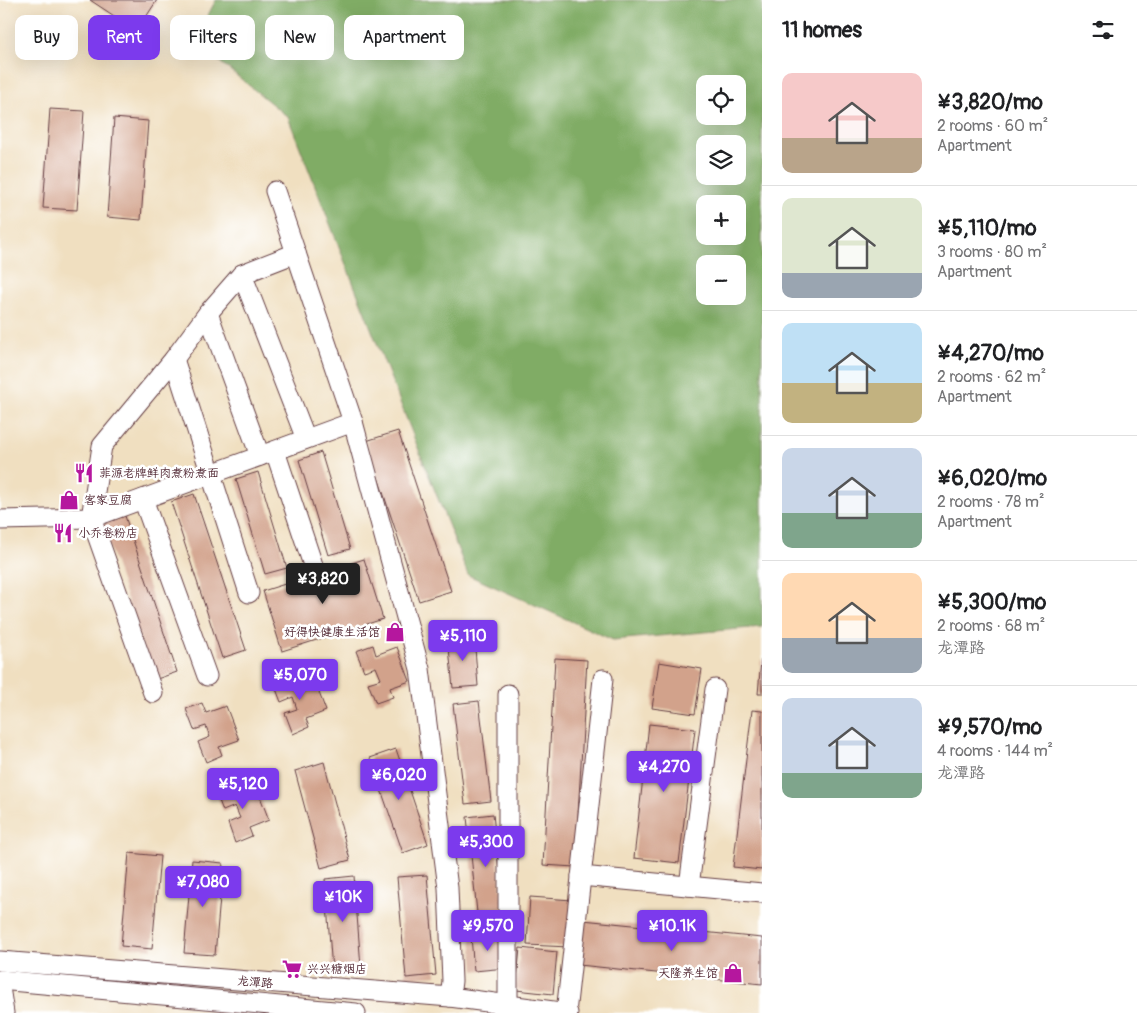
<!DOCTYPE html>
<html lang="en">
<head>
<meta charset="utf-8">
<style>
	:root { --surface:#fff; --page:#f2f2f2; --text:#202124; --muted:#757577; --line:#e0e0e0; --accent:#7c3aed }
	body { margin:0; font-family:Pangolin,"LXGW WenKai TC",sans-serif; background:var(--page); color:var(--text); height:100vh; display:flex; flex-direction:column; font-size:19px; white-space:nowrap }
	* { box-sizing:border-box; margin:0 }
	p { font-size:16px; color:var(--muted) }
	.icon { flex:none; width:28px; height:28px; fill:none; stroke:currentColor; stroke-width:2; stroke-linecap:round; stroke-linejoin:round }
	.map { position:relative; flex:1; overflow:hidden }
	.drawer { display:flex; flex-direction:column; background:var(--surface); width:375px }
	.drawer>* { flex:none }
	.banner { position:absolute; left:15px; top:15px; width:475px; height:45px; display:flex; gap:10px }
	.buttons { position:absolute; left:696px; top:75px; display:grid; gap:10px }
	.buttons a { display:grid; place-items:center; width:50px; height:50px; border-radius:10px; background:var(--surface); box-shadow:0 5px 20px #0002; font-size:25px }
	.price { position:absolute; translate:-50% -42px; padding:0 11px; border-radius:5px; background:var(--accent); color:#fff; font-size:16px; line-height:32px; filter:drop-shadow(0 1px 2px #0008) }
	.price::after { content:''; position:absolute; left:50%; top:30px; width:15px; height:11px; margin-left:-8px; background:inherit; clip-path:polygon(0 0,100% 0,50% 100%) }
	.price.selected { background:#222; color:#fff }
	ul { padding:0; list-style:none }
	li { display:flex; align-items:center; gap:15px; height:125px; padding:0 20px }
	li+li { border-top:1px solid var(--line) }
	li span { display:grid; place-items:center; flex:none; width:140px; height:100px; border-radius:10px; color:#555 }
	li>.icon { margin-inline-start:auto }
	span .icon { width:60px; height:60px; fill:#fffc; stroke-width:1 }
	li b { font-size:21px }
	h2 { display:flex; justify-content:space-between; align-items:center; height:60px; padding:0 20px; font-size:21px }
	.pill { padding:0 18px; border-radius:10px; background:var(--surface); box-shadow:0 5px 20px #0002; font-size:18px; line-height:45px }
	.pill.selected { background:var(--accent); color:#fff }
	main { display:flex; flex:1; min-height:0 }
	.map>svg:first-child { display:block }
	.forest { fill:#80ac65; stroke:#656648; fill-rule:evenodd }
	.building { fill:#d2a28b }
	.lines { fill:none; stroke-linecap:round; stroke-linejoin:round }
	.minor-casing { stroke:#633c41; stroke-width:21 }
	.minor { stroke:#fff; stroke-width:19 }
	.labels { text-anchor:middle; stroke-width:5; stroke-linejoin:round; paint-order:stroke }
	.poi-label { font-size:12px; fill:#4a1f2b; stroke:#fff; text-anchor:start }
	.street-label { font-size:12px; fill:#4a1f2b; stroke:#fff }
</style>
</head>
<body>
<main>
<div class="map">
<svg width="762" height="1013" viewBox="0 0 762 1013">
	<rect width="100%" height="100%" fill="#fff"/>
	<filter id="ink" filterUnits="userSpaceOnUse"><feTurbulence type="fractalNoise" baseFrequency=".02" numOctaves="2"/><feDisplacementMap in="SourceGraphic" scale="10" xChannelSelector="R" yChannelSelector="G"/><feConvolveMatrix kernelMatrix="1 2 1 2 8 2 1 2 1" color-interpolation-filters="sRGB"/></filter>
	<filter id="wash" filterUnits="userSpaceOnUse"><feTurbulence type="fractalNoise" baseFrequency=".0096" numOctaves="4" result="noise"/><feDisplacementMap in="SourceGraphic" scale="20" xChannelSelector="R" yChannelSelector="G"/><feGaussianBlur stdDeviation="1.12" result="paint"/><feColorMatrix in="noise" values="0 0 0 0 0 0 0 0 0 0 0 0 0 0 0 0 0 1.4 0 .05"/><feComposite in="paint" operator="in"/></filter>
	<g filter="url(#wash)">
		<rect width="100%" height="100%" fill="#f0dfc0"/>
		<path class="forest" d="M216,0H762V627L613,640L468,575L288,117L194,41ZM705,84H738V116H705ZM705,144H738V176H705ZM705,204H738V236H705ZM705,264H738V296H705Z"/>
		<g id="blocks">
			<g class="building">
				<path d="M90,0H157L137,31Z"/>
				<path d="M50,109L84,111L77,210L43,208Z"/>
				<path d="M114,118L148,121L141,220L107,217Z"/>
				<path d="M398,431L451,591L419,601L366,441Z"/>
				<path d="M321,452L350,549L328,555L299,460Z"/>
				<path d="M258,472L287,568L265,574L236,479Z"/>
				<path d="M194,494L246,650L222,658L171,502Z"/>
				<path d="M125,516L177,672L154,680L102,524Z"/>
				<path d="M364,559L383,619L282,651L263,591Z"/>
				<path d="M474,636L478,686L453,688L448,638Z"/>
				<path d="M373,645L376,655L397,647L410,681L390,688L393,697L376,703L368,683L381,679L376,667L364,671L356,651Z"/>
				<path d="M555,658L587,660L575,867L543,865Z"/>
				<path d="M761,660H762V694H758Z"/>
				<path d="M659,662L702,669L695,714L652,708Z"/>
				<path d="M289,675L293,685L313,677L326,711L306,719L309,727L293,734L285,713L297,709L293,697L281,702L273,681Z"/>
				<path d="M479,701L491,801L465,804L453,704Z"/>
				<path d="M202,703L206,713L226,706L239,740L219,747L222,755L206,762L198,742L210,737L206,726L194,730L186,709Z"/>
				<path d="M752,710L762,711V870L733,867Z"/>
				<path d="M649,724L695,729L679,863L634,858Z"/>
				<path d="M396,749L428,844L403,853L370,758Z"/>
				<path d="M324,762L350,860L321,868L295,771Z"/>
				<path d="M232,784L235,794L256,786L269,820L249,828L252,836L235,843L228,823L240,818L235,806L223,811L215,790Z"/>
				<path d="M493,814L504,919L478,922L467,817Z"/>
				<path d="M129,853L160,856L152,949L121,946Z"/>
				<path d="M192,860L223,863L215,955L184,953Z"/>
				<path d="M427,875L436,975L406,978L397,877Z"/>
				<path d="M354,876L361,967L332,970L325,879Z"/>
				<path d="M530,897L572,900L569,947L527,945Z"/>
				<path d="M583,920L762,938V984L579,965Z"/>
				<path d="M503,934L506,968L474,971L471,937Z"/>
				<path d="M520,948L557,952L553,994L516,990Z"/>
			</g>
		</g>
	</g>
	<g filter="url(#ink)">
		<use href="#blocks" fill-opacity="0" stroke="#633c41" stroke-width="1"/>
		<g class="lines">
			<defs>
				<g id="minor">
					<path d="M275,191L353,422L420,669L448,888L452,981L450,997"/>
					<path d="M242,274L306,439"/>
					<path d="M208,313L260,456"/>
					<path d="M174,359L249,593"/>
					<path d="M275,451L315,571"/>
					<path d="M143,499L207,676"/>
					<path d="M0,520L91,518L353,422"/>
					<path d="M153,693L91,518L102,446L174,359L208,313L242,274L296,253"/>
					<path d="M508,694V1005"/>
					<path d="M581,876L762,893"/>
					<path d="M689,886L715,689"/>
					<path d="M0,961L450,997L568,1013"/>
					<path d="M0,980L356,1013"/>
					<path d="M0,987L4,1013"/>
					<path d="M566,1013L603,679"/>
				</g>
			</defs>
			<use href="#minor" class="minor-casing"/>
			<use href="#minor" class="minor"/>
		</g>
	</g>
	<defs>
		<symbol id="restaurant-bare" viewBox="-9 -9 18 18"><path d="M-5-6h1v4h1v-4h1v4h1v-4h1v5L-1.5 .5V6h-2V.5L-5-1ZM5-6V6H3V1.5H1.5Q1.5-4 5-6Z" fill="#b5179e" stroke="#fff" stroke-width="2.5" paint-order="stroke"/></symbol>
		<symbol id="shop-bare" viewBox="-9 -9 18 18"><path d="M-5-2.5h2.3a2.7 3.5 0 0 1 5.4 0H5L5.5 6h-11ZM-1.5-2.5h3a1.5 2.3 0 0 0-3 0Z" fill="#b5179e" stroke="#fff" stroke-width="2.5" paint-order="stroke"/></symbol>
		<symbol id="supermarket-bare" viewBox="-9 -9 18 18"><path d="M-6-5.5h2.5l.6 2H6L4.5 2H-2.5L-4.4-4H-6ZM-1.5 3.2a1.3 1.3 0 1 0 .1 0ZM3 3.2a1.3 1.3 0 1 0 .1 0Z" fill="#b5179e" stroke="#fff" stroke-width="2.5" paint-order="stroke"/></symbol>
	</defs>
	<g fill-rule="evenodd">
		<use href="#restaurant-bare" x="70" y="459" width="28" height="28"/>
		<use href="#shop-bare" x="55" y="486" width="28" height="28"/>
		<use href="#restaurant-bare" x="49" y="519" width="28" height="28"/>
		<use href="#shop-bare" x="381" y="618" width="28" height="28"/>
		<use href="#supermarket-bare" x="278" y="955" width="28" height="28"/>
		<use href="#shop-bare" x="719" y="959" width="28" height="28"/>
	</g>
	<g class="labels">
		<g class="poi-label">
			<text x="99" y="477">菲源老牌鲜肉煮粉煮面</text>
			<text x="84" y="504">客家豆腐</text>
			<text x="78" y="537">小乔卷粉店</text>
			<text x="380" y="636" text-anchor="end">好得快健康生活馆</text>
			<text x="307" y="973">兴兴糖烟店</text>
			<text x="718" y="977" text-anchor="end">天隆养生馆</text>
		</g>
		<g class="street-label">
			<text transform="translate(255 982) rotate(5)" y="4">龙潭路</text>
		</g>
	</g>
</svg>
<div class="buttons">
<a><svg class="icon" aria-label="locate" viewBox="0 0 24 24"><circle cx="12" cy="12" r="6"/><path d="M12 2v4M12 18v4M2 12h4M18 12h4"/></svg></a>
<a><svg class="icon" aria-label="layers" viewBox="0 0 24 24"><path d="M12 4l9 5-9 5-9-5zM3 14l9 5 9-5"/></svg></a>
<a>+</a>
<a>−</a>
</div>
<b class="price selected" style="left:323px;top:605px">¥3,820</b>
<b class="price" style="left:463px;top:662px">¥5,110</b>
<b class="price" style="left:300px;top:701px">¥5,070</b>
<b class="price" style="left:664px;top:793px">¥4,270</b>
<b class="price" style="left:399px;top:801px">¥6,020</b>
<b class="price" style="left:243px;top:810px">¥5,120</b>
<b class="price" style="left:486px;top:868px">¥5,300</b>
<b class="price" style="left:203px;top:908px">¥7,080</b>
<b class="price" style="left:343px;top:923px">¥10K</b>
<b class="price" style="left:488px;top:952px">¥9,570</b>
<b class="price" style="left:672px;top:952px">¥10.1K</b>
<div class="banner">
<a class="pill">Buy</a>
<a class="pill selected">Rent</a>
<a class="pill">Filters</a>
<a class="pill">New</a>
<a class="pill">Apartment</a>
</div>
</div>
<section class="drawer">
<h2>11 homes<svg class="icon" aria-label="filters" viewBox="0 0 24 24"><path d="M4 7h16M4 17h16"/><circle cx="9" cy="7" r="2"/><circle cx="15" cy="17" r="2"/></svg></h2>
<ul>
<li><span style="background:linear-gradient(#f6c9c9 65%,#b9a48a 0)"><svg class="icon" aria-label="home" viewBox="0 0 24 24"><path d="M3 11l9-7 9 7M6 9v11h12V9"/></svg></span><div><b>¥3,820/mo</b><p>2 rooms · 60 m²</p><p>Apartment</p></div></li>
<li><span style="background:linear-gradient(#dfe7d0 75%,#9aa5b1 0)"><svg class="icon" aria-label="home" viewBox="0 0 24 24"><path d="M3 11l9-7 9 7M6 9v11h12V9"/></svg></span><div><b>¥5,110/mo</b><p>3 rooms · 80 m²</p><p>Apartment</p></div></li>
<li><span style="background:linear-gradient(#bfe0f5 60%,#c2b280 0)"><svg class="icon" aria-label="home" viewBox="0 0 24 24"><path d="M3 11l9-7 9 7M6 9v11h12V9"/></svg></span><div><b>¥4,270/mo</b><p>2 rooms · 62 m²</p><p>Apartment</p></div></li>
<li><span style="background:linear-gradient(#c9d6e8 65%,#7fa58c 0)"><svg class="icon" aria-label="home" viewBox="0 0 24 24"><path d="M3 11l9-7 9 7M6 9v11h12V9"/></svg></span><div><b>¥6,020/mo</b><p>2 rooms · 78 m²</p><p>Apartment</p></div></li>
<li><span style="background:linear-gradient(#ffd9b3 65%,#9aa5b1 0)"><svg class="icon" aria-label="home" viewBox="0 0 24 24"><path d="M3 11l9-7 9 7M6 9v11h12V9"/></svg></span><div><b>¥5,300/mo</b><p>2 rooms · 68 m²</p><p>龙潭路</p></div></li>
<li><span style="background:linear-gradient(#c9d6e8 75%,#7fa58c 0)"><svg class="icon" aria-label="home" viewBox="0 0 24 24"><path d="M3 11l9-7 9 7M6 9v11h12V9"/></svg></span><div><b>¥9,570/mo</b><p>4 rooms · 144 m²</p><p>龙潭路</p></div></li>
</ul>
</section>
</main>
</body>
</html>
